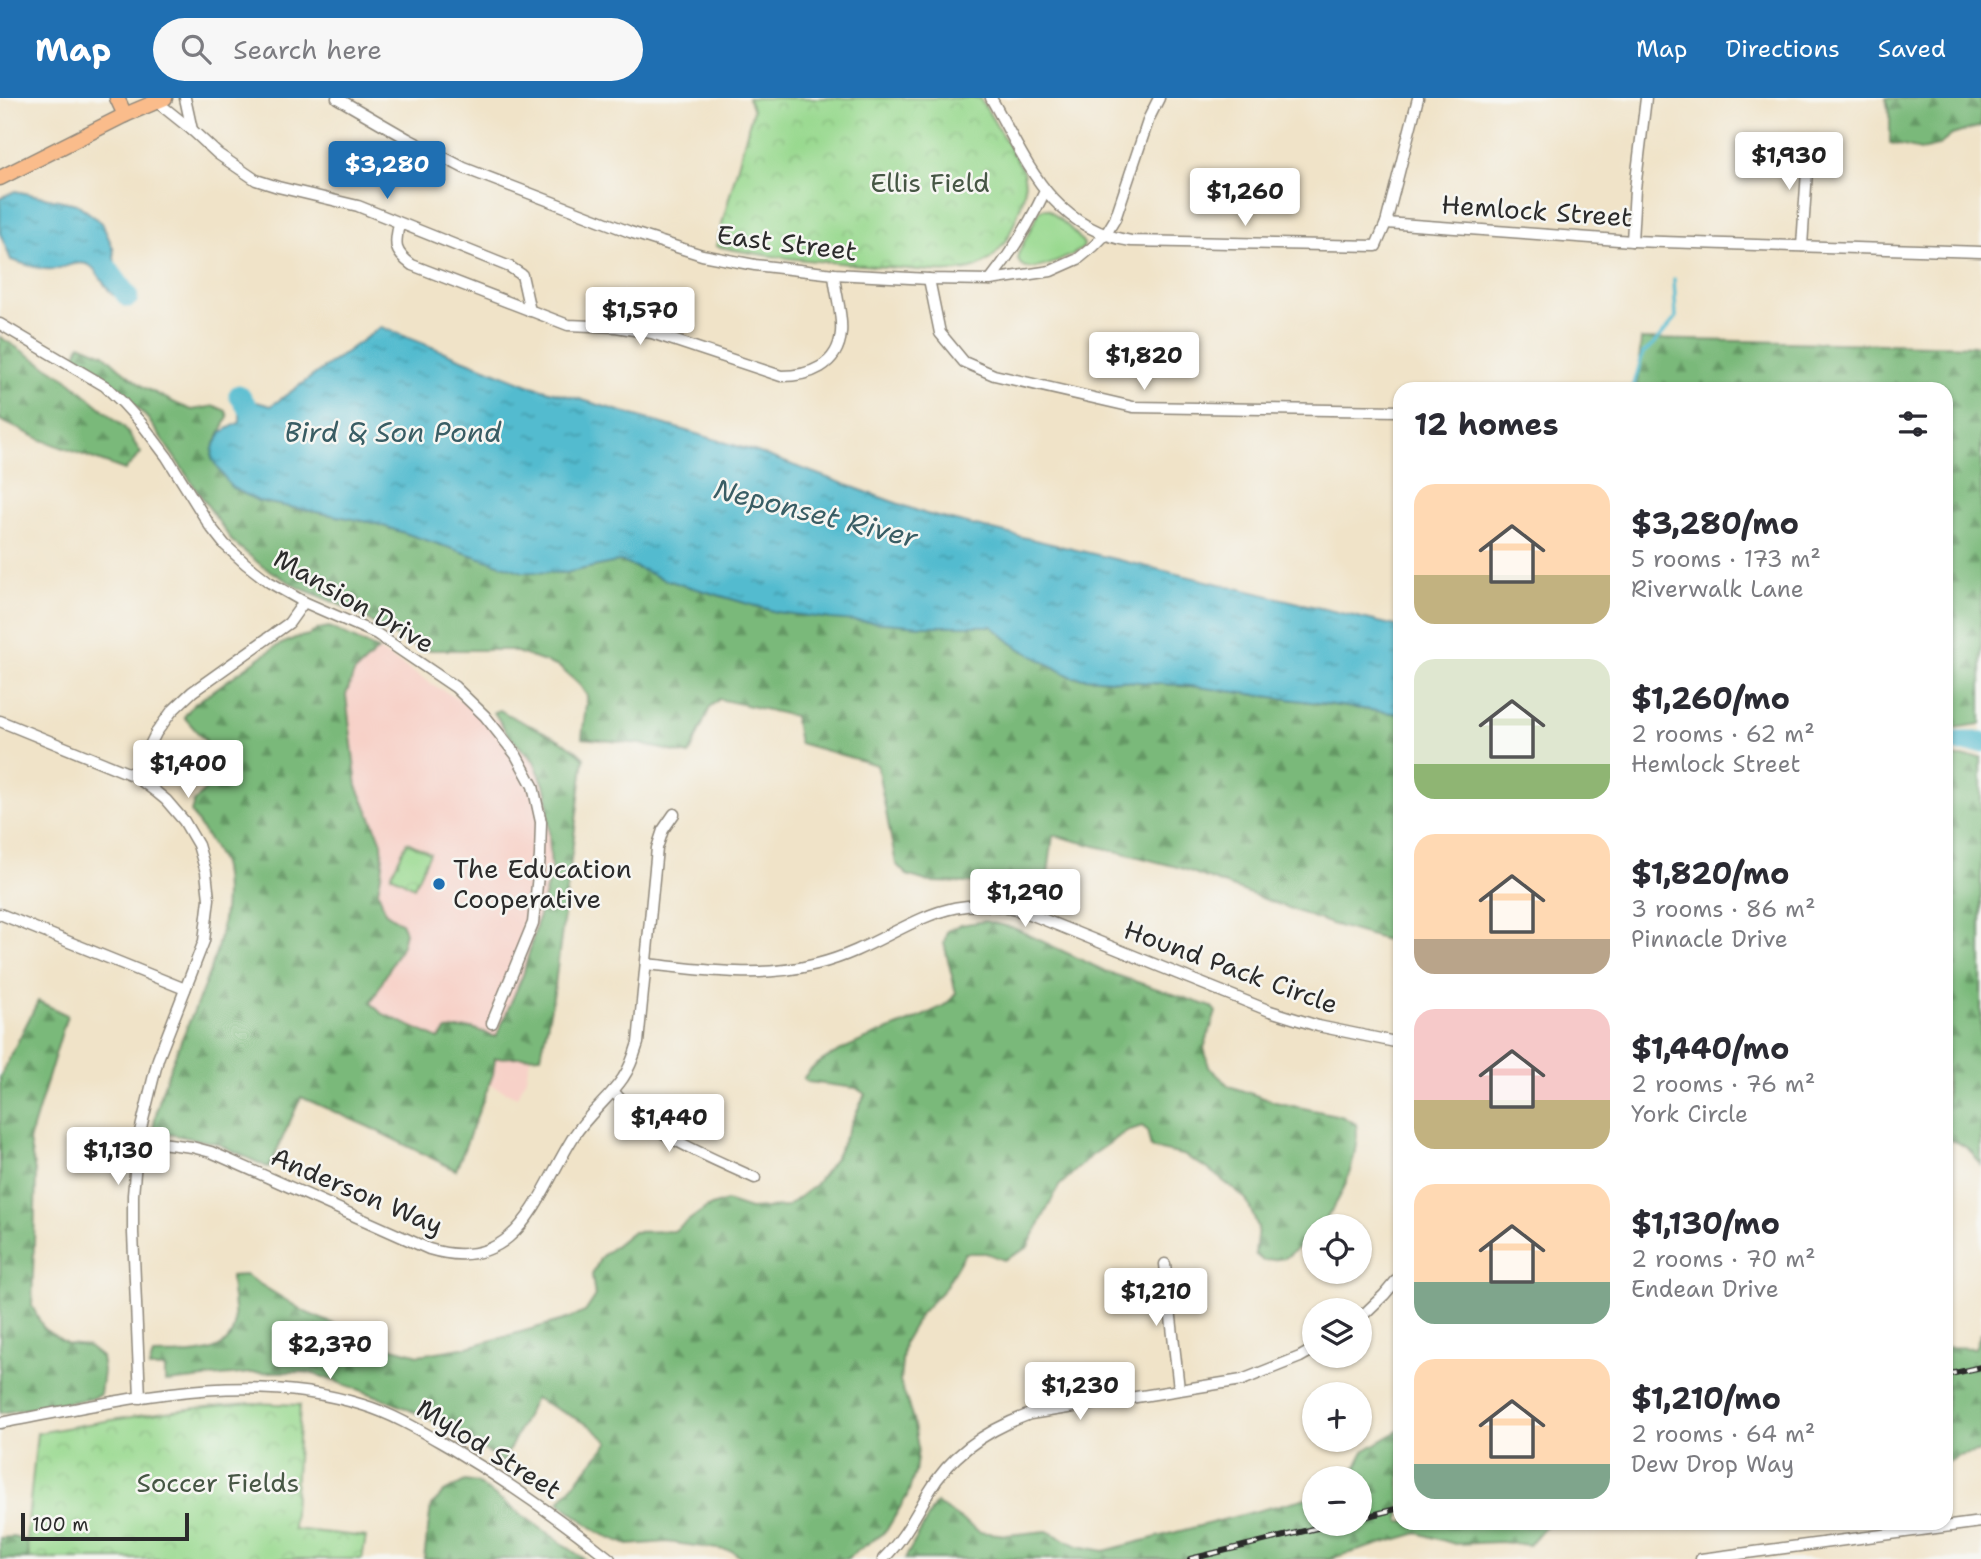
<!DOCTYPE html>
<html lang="en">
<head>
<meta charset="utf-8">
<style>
	:root { --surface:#fff; --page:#f7f7f7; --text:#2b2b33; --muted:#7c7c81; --accent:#1f6fb2 }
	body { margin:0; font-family:"Shantell Sans",sans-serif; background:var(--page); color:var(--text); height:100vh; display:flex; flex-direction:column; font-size:26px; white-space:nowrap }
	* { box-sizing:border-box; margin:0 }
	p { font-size:23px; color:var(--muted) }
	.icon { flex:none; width:38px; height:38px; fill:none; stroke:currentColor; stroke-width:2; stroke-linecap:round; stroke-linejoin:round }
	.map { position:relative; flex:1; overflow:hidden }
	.details { position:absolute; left:1393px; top:284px; width:560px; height:1148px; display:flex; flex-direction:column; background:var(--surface); border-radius:21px; box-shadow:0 2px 5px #0004 }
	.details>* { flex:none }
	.buttons { position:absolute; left:1302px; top:1116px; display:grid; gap:14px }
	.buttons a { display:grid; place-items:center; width:70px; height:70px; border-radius:50%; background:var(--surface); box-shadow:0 2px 5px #0004; font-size:35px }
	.scale { position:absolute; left:21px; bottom:18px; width:168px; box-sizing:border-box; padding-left:7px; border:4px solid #2b2b2b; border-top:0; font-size:19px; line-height:24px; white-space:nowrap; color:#2b2b2b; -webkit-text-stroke:5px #f6f6f2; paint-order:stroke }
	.price { position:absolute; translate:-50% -60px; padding:0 16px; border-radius:7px; background:#fff; color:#222; font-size:23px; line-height:46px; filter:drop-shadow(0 2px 4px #0008) }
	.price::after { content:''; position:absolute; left:50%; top:42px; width:21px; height:16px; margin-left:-10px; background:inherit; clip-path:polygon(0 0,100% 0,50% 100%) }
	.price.active { background:var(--accent); color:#fff }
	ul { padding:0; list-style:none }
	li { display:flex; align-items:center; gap:21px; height:175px; padding:0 21px }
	li span { display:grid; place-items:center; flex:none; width:196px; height:140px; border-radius:21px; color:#555 }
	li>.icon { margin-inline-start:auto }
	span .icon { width:84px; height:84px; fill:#fffc; stroke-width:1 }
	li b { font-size:30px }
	h2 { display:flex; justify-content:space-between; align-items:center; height:84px; padding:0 21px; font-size:30px }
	header { display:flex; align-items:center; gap:42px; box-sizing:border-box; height:98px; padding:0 35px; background:var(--accent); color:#fff }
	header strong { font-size:33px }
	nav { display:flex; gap:38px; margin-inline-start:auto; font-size:24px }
	.search { width:490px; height:63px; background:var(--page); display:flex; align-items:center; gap:18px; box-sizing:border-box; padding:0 24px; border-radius:38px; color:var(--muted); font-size:26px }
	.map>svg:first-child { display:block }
	.built { fill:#f7d1c8 }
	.grass { fill:#99d98f; stroke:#62825d; stroke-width:2 }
	.forest { fill:url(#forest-firs); stroke:#527252; stroke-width:2 }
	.park { fill:url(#park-crowns); stroke:#62825d; stroke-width:2 }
	.water { fill:url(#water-ripples); stroke:#3e737d; stroke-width:2 }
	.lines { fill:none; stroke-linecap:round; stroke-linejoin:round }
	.stream { stroke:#52bbcf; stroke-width:3.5 }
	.river { stroke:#52bbcf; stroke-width:21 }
	.minor-casing { stroke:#8e877a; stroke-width:13 }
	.major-casing { stroke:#8e877a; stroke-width:17 }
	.minor { stroke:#fff; stroke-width:10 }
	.major { stroke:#fabc8b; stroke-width:14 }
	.rail-casing { stroke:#2b2b2b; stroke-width:6 }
	.rail { stroke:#f6f6f2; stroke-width:3.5; stroke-dasharray:10; stroke-linecap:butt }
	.poi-dot { fill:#1f6fb2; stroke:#f6f6f2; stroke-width:2.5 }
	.labels { text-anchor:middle; stroke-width:5; stroke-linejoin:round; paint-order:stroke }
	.park-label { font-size:26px; fill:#465644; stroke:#f6f6f2 }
	.street-label { font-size:26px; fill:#2b2b2b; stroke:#f6f6f2 }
	.poi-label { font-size:26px; fill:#2b2b2b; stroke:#f6f6f2; text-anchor:start }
	.water-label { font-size:28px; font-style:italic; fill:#395d64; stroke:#f6f6f2 }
</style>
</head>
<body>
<header>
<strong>Map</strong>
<div class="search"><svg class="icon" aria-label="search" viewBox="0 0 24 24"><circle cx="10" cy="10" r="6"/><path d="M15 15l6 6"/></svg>Search here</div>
<nav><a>Map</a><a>Directions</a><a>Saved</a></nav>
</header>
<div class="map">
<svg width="1981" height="1461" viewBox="0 0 1981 1461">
	<defs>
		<pattern id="forest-firs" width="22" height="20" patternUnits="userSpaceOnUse" patternTransform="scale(1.75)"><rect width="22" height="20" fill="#7ab97a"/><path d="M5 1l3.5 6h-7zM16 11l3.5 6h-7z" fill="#649764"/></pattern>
		<pattern id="park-crowns" width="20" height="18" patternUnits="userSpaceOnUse" patternTransform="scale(1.75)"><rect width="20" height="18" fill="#99d98f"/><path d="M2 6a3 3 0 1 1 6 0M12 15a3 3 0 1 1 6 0" fill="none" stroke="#84ba7c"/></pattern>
		<pattern id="water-ripples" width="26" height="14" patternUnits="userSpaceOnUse" patternTransform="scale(1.75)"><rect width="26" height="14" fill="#52bbcf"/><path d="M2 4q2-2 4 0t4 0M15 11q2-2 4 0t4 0" fill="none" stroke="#4498a8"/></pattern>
	</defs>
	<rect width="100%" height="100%" fill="#f6f6f2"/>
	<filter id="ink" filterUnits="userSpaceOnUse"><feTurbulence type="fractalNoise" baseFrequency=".0143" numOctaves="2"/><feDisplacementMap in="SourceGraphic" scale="14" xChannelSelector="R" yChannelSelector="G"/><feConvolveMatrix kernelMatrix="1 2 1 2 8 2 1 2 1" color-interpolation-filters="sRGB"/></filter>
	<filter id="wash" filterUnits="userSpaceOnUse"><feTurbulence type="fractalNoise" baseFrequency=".00686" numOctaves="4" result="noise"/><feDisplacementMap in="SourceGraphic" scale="28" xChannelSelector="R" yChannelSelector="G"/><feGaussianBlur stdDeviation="1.57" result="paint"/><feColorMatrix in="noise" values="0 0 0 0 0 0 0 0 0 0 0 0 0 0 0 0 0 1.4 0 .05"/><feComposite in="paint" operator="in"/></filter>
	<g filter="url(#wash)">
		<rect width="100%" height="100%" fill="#f0e3c8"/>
		<path class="built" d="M359,540L437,589L575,666L531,957L525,983L517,999L315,907L333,579Z"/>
		<path class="grass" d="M1044,111H1048C1060,122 1075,132 1084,146L1083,150C1072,158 1016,187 1018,156L1040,112Z"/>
		<g class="forest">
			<path d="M1886,0H1981V28L1952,37L1938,48L1921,52L1890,45V21Z"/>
			<path d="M0,239L67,281L124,329L141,355L125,372L42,342L0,322Z"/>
			<path d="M1641,241L1981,248V626L1946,631V290H1637Z"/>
			<path d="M80,246L104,256L119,270L145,290L177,306L192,312L215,308L226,313L228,319L213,350L212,361L258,403L374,425L442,447L565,475L621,463L663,481L776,514L922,528H992L1017,549L1072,579L1191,588L1400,616V846L1331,826L1181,770L1053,737L1048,776L1035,801L1008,790L972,785L929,784L907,777L896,766L877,667L799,645L794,618L719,601L710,609L689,657L640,646L582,640L587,598L579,586L559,569L511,552H422L403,543L352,512L298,489L262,468L232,443L148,321L115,286L75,259Z"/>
			<path d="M329,529L378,552L354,575L346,597L357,688L382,744L383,767L378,792L385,814L401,825L405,834L402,847L371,905L381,915L439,941L447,932L472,930L496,939L523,877L551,773L547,694L534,663L508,637L494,614L500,612C525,628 565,639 584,660L554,894L541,958L495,960L493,976L456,1072L369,1029L301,999L269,1070L216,1045L153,1033C165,943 238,864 223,770C220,756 199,728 191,714L194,704L221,674L220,660L184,619L193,607L275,549L295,540L309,537L319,531Z"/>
			<path d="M1946,659H1981V1069C1975,1053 1961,1044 1946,1041Z"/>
			<path d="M985,823L1014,830L1107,874L1212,909L1216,914L1204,950L1209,969L1229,988L1275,1004L1341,1018L1356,1026C1360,1043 1349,1081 1341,1096C1336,1107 1327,1118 1321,1129H1314V1137L1285,1160L1263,1163L1255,1156L1258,1129L1246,1101L1208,1071L1183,1057L1151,1050L1147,1032L1142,1028L1127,1033L1091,1058L1059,1088L1027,1150L1004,1162L986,1155H965L944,1191L921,1215L904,1244L900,1283L913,1321L918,1350L915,1375L907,1398L886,1433L846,1461H743L732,1453L667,1444L628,1447L599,1435L559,1404L609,1344L589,1327L535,1300L503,1364C453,1330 398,1304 340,1285C329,1281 316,1275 304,1274C259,1272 210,1280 165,1284V1270H149L153,1257C178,1256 229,1262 234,1228C236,1213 231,1193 231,1178L245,1177L307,1215L389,1249L419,1257L468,1249L567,1221L585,1214L595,1199L592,1177L601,1159L632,1134L674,1133L706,1110L726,1103L750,1111L786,1109L815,1087L836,1059L865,996L856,990L808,984L803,981C821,952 892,933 925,917C938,910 948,908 956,895L944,845L947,833L960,827Z"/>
			<path d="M38,903L67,917L29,1043L36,1079L32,1208L44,1231L68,1246L87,1248L101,1259L103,1273L100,1297L89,1301L0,1315V979Z"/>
			<path d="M1981,1235V1353L1959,1358L1946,1365V1249L1975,1250Z"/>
			<path d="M1400,1332V1424L1548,1425L1529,1447L1500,1444L1455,1446L1418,1435L1329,1461H905L936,1405L980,1434L1007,1437L1047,1433L1078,1448L1104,1453L1314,1398V1426H1360V1381H1350L1364,1353Z"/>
			<path d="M465,1383L477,1385L584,1461H424L431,1408L444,1394Z"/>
			<path d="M13,1439L26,1443L30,1461H0V1440Z"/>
		</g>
		<g class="park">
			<path d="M748,0H980L1021,69C1029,87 1023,103 1016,120C1009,141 998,160 977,169C953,178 912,171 886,169C830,164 772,161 716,148L753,12Z"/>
			<path d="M407,744L430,755L414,789L391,777Z"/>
			<path d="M251,1305L300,1307L293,1431L366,1439L362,1461H30L26,1443L37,1335C107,1322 179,1310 251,1305Z"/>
		</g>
		<g class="water">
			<path d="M15,93L77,106L102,125L113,150L116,175L131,188L114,197C103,190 101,174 89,167C79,162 66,169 56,171C42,173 25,166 11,162L0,135V100Z"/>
			<path d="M381,229L528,287L579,301L757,354L926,416L1400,529V616L1191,588L1072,579L1017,549L992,528H922L831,521L776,514L663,481L621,463L565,475L523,474L374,425L258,403L231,389L212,361L213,350L222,334L240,324V316L257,304L271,308Z"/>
		</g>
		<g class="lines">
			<path class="stream" d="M1633,290L1643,255L1653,247L1676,220L1674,181"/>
			<g class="river">
				<path d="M107,170L128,199"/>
				<path d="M239,297L256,321L267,332"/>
				<path d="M1946,644H1981"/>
			</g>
		</g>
	</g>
	<g filter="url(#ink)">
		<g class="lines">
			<defs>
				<g id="minor">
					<path d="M185,0L192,32"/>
					<path d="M337,0L408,41L464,70L630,134L702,157L755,167L834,176L929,181L990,182L1051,173L1078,161L1094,148L1106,136L1115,121L1149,20L1159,0"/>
					<path d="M991,0C1027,63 1050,130 1131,143L1376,148L1386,125L1418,0"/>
					<path d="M157,4L192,32L218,56L256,82L278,89L358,108L510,169L522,177L530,213"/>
					<path d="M399,125C395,147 393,153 412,167L568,227L616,229L652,235L781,278C809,278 838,268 841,235C843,216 835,195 834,176"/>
					<path d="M1386,125L1632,143L1981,154"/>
					<path d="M1632,143L1635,91L1646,0"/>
					<path d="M1802,148L1807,73L1815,48"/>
					<path d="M929,181L940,235L964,264L994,277L1133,309L1400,313"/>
					<path d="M990,182C1012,154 1030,125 1045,93"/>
					<path d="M0,226L105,288L122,304L142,326L167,359L210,428L225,447L246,466L269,484L304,504L377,536L455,589L485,618L516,657L533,688L541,724L540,758L533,825L492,925"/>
					<path d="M0,623L135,678L155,693L166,702L184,723L198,747L206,774L209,801L204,843L158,961L138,1042L133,1097V1135L140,1300"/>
					<path d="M135,678L156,635L172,613L192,594L289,525L304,504"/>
					<path d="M0,816L185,891"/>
					<path d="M646,866C705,872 759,881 817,866C901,845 940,782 1035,818L1270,913L1318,928L1400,945"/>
					<path d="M613,993C649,1036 705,1057 755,1080"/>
					<path d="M138,1042L192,1049L211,1054L429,1151C519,1178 537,1096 574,1038C588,1016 609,1001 623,980C630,970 634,958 638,945L657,750L663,732L674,716"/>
					<path d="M1165,1166L1179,1291"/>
					<path d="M1360,1220L1384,1197L1400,1178"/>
					<path d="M0,1325C117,1304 245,1269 363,1307C393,1316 421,1333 449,1349C505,1382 559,1420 610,1461"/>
					<path d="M883,1461C903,1442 915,1418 929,1394C951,1356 989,1331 1030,1316L1242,1282L1300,1259L1314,1251"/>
					<path d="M1701,1461L1981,1424"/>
				</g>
				<g id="major">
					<path d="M117,0L125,17"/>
					<path d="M0,80L125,17L165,0"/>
				</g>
			</defs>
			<use href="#minor" class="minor-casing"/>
			<use href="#major" class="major-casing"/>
			<use href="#minor" class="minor"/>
			<use href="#major" class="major"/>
			<defs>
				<g id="rail">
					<path d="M1946,1277L1981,1269"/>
					<path d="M1360,1420L1400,1410"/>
					<path d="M1190,1461L1333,1426"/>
				</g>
			</defs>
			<use href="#rail" class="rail-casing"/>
			<use href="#rail" class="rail"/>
		</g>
	</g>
	<circle class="poi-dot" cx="439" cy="786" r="7"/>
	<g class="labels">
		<g class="park-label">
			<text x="930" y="94">Ellis Field</text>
			<text x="218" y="1394">Soccer Fields</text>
		</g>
		<g class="street-label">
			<text transform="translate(1537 113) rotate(4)" y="9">Hemlock Street</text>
			<text transform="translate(787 145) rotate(7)" y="9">East Street</text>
			<text transform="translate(354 503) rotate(30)" y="9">Mansion Drive</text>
			<text transform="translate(1231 869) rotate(20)" y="9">Hound Pack Circle</text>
			<text transform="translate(357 1093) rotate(23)" y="9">Anderson Way</text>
			<text transform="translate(489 1351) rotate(32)" y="9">Mylod Street</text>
		</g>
		<g class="poi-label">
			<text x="453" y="780">The Education<tspan x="453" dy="30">Cooperative</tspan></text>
		</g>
		<g class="water-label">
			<text x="393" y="344">Bird &amp; Son Pond</text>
			<text transform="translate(816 415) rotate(14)" y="10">Neponset River</text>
		</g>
	</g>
</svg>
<div class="buttons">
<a><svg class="icon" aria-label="locate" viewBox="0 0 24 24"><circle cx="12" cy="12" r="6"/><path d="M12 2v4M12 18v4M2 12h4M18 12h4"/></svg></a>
<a><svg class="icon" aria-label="layers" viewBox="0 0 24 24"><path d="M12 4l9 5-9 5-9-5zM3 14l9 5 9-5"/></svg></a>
<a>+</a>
<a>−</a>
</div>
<div class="scale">100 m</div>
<b class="price" style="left:1789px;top:94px">$1,930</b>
<b class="price active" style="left:387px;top:103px">$3,280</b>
<b class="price" style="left:1245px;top:130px">$1,260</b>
<b class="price" style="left:640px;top:249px">$1,570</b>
<b class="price" style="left:1144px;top:294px">$1,820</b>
<b class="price" style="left:188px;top:702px">$1,400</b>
<b class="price" style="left:1025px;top:831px">$1,290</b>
<b class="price" style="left:669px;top:1056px">$1,440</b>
<b class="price" style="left:118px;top:1089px">$1,130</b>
<b class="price" style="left:1156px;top:1230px">$1,210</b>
<b class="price" style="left:330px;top:1283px">$2,370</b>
<b class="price" style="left:1080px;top:1324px">$1,230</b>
<section class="details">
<h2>12 homes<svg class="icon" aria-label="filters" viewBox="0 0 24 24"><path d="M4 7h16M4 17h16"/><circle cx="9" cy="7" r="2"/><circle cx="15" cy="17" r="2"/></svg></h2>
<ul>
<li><span style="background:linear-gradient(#ffd9b3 65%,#c2b280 0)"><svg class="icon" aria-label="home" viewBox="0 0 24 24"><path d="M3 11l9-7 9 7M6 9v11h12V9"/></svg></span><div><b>$3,280/mo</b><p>5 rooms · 173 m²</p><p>Riverwalk Lane</p></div></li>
<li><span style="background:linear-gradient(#dfe7d0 75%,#8fb573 0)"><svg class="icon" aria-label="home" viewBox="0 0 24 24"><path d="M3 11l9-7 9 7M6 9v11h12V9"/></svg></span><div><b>$1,260/mo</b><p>2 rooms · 62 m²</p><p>Hemlock Street</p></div></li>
<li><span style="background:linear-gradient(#ffd9b3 75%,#b9a48a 0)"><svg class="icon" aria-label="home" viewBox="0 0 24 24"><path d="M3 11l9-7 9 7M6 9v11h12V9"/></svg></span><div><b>$1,820/mo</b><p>3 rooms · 86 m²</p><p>Pinnacle Drive</p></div></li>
<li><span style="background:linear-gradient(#f6c9c9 65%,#c2b280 0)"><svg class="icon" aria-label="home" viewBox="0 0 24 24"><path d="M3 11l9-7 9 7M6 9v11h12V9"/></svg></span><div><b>$1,440/mo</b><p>2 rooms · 76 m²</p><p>York Circle</p></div></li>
<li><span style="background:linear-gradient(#ffd9b3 70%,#7fa58c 0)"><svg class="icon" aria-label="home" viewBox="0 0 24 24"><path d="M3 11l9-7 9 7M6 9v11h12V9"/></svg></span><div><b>$1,130/mo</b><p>2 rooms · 70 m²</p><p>Endean Drive</p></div></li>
<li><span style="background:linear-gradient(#ffd9b3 75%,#7fa58c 0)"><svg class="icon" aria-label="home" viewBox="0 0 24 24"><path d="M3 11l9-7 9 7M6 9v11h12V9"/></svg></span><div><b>$1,210/mo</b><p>2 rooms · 64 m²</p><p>Dew Drop Way</p></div></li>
</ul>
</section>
</div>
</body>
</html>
